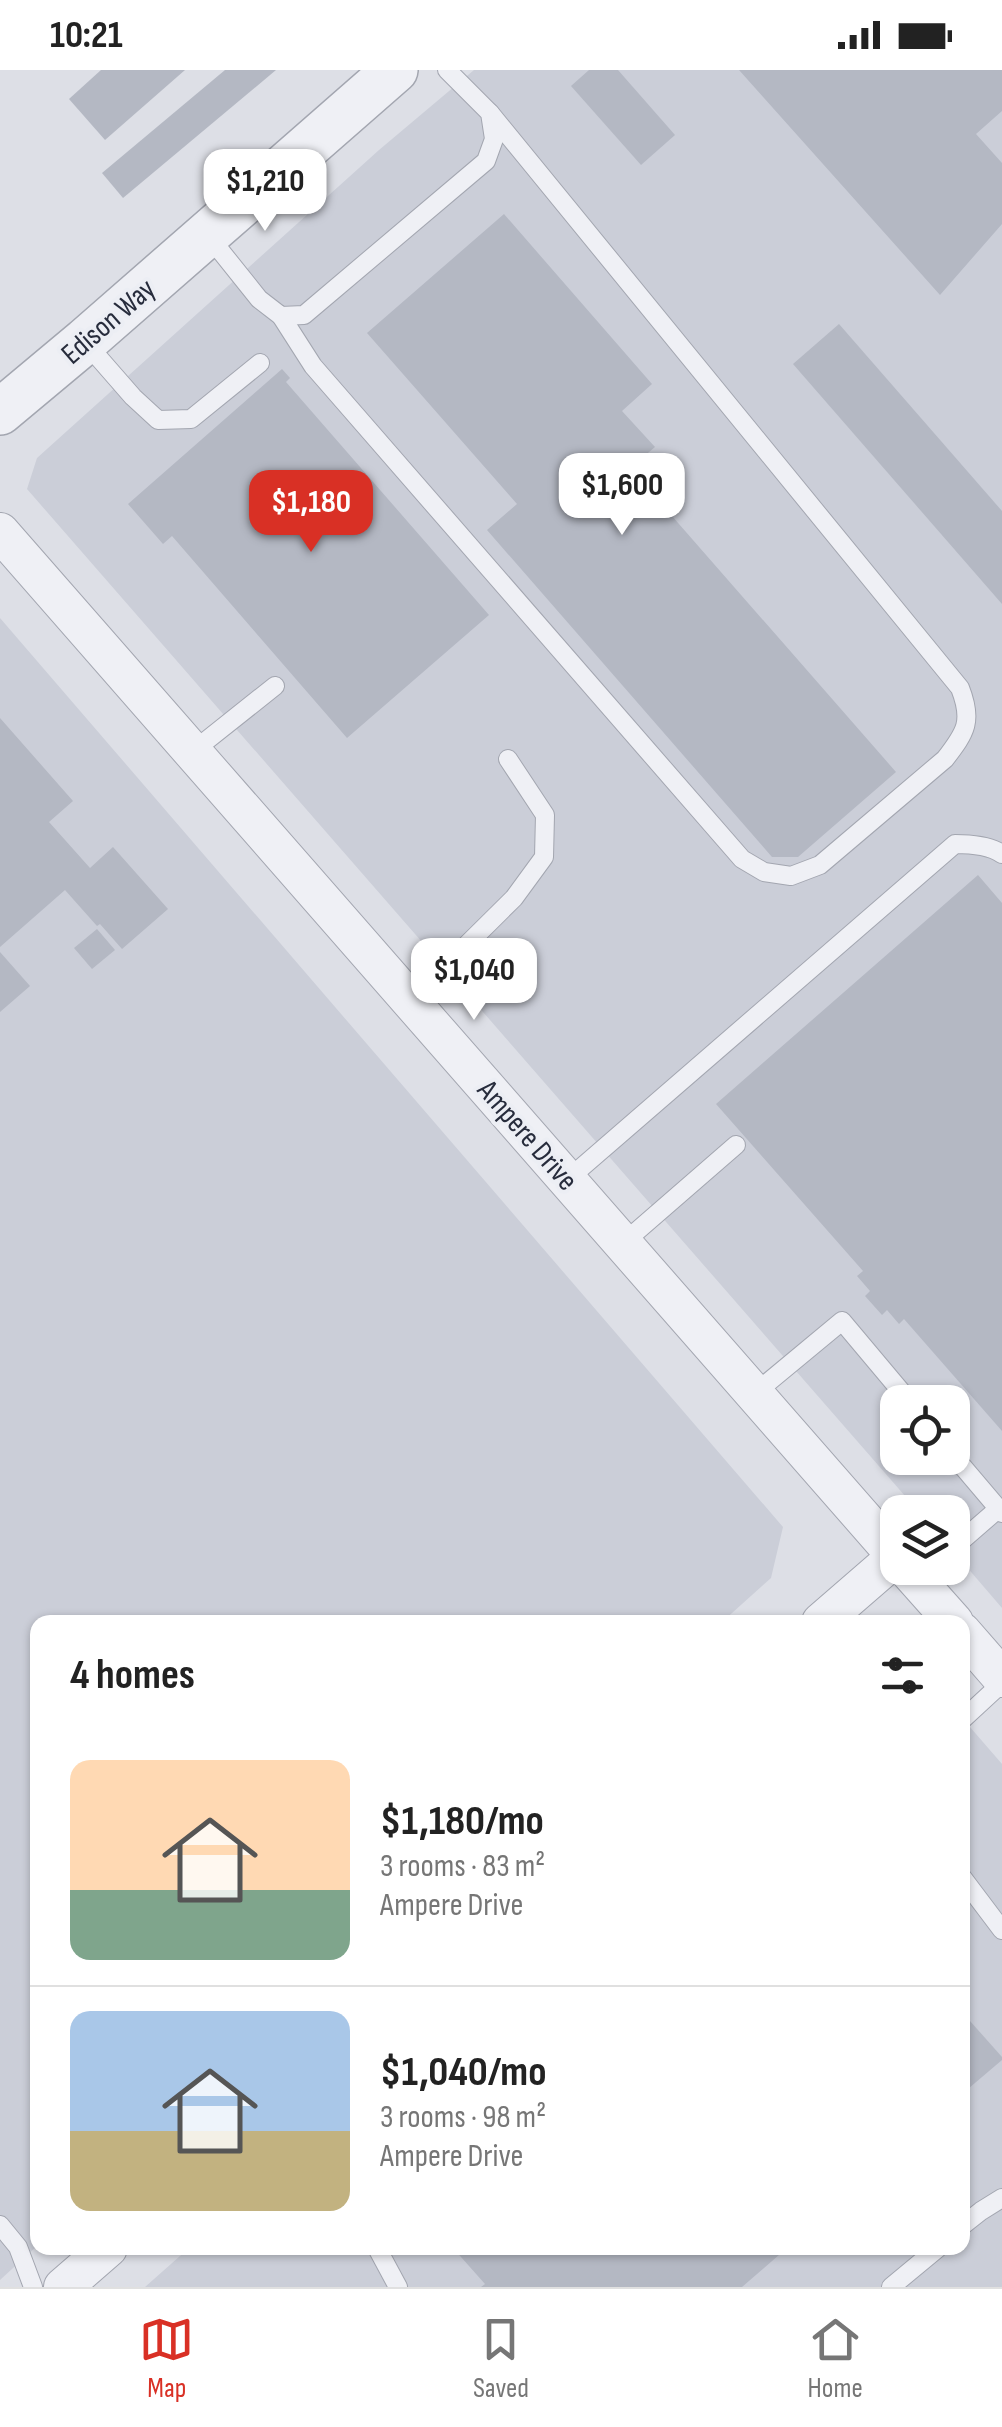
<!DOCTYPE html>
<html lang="en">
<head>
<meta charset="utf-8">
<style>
	:root { --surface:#fff; --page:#f2f2f2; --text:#222; --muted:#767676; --line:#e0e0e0; --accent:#d93025 }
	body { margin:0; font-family:"Sofia Sans Condensed",sans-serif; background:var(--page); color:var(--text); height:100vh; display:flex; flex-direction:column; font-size:38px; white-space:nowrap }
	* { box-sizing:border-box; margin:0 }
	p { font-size:32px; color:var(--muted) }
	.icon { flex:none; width:55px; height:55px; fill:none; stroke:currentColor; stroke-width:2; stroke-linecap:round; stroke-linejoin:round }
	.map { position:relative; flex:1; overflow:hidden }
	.details { position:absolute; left:30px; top:1545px; width:940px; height:640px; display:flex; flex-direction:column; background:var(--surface); border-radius:20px; box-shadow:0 2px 8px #0004 }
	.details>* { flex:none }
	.tools { position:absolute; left:880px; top:1315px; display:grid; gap:20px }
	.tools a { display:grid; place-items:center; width:90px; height:90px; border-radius:20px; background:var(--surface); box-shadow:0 2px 8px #0004; font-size:50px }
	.price { position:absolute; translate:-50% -85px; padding:0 22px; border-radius:20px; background:#fff; color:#222; font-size:32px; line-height:65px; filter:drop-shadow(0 2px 5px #0008) }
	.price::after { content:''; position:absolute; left:50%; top:60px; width:30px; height:22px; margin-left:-15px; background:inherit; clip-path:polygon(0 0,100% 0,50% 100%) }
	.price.current { background:var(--accent); color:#fff }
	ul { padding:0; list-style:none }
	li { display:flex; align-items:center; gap:30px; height:250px; padding:0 40px }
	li+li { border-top:2px solid var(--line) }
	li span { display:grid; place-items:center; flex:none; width:280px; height:200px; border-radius:20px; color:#555 }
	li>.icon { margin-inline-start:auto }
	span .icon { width:120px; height:120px; fill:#fffc; stroke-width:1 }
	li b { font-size:42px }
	h2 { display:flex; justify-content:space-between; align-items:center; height:120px; padding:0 40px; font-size:42px }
	.status { display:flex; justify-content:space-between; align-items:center; height:70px; padding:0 50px; background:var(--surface); direction:ltr }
	.status svg { height:28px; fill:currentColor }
	.tabs { display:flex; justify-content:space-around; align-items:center; height:140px; border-top:2px solid var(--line); background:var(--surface); font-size:28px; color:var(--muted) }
	.tabs a { display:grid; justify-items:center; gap:5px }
	.tabs .current { color:var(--accent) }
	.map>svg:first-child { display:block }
	.built { fill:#cbced8; fill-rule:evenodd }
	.building { fill:#b4b8c3 }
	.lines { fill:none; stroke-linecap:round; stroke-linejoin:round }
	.service-casing { stroke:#a3a6b0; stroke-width:20 }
	.minor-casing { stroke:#a3a6b0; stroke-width:40 }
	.tertiary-casing { stroke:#a3a6b0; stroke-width:48 }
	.service { stroke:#eff0f5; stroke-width:18 }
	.minor { stroke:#eff0f5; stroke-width:38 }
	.tertiary { stroke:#eff0f5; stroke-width:45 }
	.labels { text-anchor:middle; stroke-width:8; stroke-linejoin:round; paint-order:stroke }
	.street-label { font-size:30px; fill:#272c3c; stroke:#eceef4 }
</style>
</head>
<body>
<div class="status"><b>10:21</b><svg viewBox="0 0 49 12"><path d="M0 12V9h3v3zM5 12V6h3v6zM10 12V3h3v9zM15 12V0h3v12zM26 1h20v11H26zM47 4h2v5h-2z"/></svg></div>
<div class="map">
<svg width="1002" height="2217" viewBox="0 0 1002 2217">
	<rect width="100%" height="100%" fill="#dddfe6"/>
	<g class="built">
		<path d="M474,0H1002V1538L953,1481L952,1442H919L27,419L37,388L379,80ZM898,1332H952V1388H898Z"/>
		<path d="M0,548L783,1457L771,1508L722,1552H38L37,2176L0,2210Z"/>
		<path d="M963,1649L1002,1694V2217H145L189,2178H962Z"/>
	</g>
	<g class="building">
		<path d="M101,0H185L105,70L69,29Z"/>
		<path d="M225,0H276L123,128L102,103Z"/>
		<path d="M589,0H618L675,65L641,95L571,16Z"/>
		<path d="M739,0H1002V41L976,64L1002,93V154L940,225Z"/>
		<path d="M504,144L652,314L622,341L655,377L630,398L896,702L798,787H772L487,460L517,434L367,263Z"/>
		<path d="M839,254L1002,441V534L793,294Z"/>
		<path d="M282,299L290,308L286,312L489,545L347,668L172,466L163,474L128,434Z"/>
		<path d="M0,648L73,731L49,752L90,798L113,777L168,839L122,879L100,854L97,856L65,820L0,877Z"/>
		<path d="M978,805L1002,833V1361L904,1249L899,1254L887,1240L882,1245L865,1226L870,1221L857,1206L863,1201L716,1034Z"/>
		<path d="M97,859L115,880L92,899L74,878Z"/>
		<path d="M0,882L30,916L0,942Z"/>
		<path d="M962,1942L1002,1987V1990L962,2024Z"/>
		<path d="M453,2178H787L742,2217H481L485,2214Z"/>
	</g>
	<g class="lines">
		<defs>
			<g id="service">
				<path d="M207,164L259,229L281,246L304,245L486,91L494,69L490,43L447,0"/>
				<path d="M281,246L313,296L742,789L764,802L791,806L820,795L945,689C966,662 973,651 960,618L490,43"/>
				<path d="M85,272L133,327L158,350L191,349L260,293"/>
				<path d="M192,682L275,616"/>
				<path d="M410,931L514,828L544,787L545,745L508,689"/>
				<path d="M567,1110L955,774C970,774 989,775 1002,784"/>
				<path d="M622,1174L736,1075"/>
				<path d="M754,1324L842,1251L910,1332"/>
				<path d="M952,1384L1002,1443"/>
				<path d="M952,1479L998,1439"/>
				<path d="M962,1650L1002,1613"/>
				<path d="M962,1807L1002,1860"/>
				<path d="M0,2155L18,2177L33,2217"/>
				<path d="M962,2156L981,2141L1002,2128"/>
				<path d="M377,2178L398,2217"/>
				<path d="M891,2217L938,2178"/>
			</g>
			<g id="minor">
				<path d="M0,462L898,1488"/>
				<path d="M906,1498L954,1552"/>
				<path d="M821,1552L896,1487"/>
				<path d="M962,1562L1002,1608"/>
				<path d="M63,2217L108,2178"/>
			</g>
			<path id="tertiary" d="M0,342L85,271L395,0"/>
		</defs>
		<use href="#service" class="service-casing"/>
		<use href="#minor" class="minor-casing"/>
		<use href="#tertiary" class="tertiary-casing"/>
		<use href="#service" class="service"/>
		<use href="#minor" class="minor"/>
		<use href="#tertiary" class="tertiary"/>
	</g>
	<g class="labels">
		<g class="street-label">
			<text transform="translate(108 251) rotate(-41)" y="10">Edison Way</text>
			<text transform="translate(528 1065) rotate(49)" y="10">Ampere Drive</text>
		</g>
	</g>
</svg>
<div class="tools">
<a><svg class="icon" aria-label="locate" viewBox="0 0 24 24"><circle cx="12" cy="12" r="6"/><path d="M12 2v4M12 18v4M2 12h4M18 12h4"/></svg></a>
<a><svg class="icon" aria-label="layers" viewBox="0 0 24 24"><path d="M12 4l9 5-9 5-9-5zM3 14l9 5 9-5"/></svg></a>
</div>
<b class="price" style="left:265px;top:164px">$1,210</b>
<b class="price" style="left:622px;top:468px">$1,600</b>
<b class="price current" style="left:311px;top:485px">$1,180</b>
<b class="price" style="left:474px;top:953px">$1,040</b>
<section class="details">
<h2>4 homes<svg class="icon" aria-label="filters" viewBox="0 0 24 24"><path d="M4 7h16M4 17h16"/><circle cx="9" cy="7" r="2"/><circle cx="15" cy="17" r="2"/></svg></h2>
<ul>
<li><span style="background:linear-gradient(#ffd9b3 65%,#7fa58c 0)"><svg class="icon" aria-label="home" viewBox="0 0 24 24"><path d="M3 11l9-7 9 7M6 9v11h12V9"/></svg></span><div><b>$1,180/mo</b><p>3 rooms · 83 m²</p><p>Ampere Drive</p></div></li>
<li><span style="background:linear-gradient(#a9c7e8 60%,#c2b280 0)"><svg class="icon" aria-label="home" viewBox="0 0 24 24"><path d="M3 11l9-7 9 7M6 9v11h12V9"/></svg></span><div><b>$1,040/mo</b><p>3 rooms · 98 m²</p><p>Ampere Drive</p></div></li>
</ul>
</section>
</div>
<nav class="tabs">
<a class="current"><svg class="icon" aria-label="map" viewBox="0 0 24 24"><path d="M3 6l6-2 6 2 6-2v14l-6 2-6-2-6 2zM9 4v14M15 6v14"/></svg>Map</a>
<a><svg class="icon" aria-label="saved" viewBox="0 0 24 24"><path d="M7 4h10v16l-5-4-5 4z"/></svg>Saved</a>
<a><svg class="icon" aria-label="home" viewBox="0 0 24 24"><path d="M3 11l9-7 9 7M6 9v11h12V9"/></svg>Home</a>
</nav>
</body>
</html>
